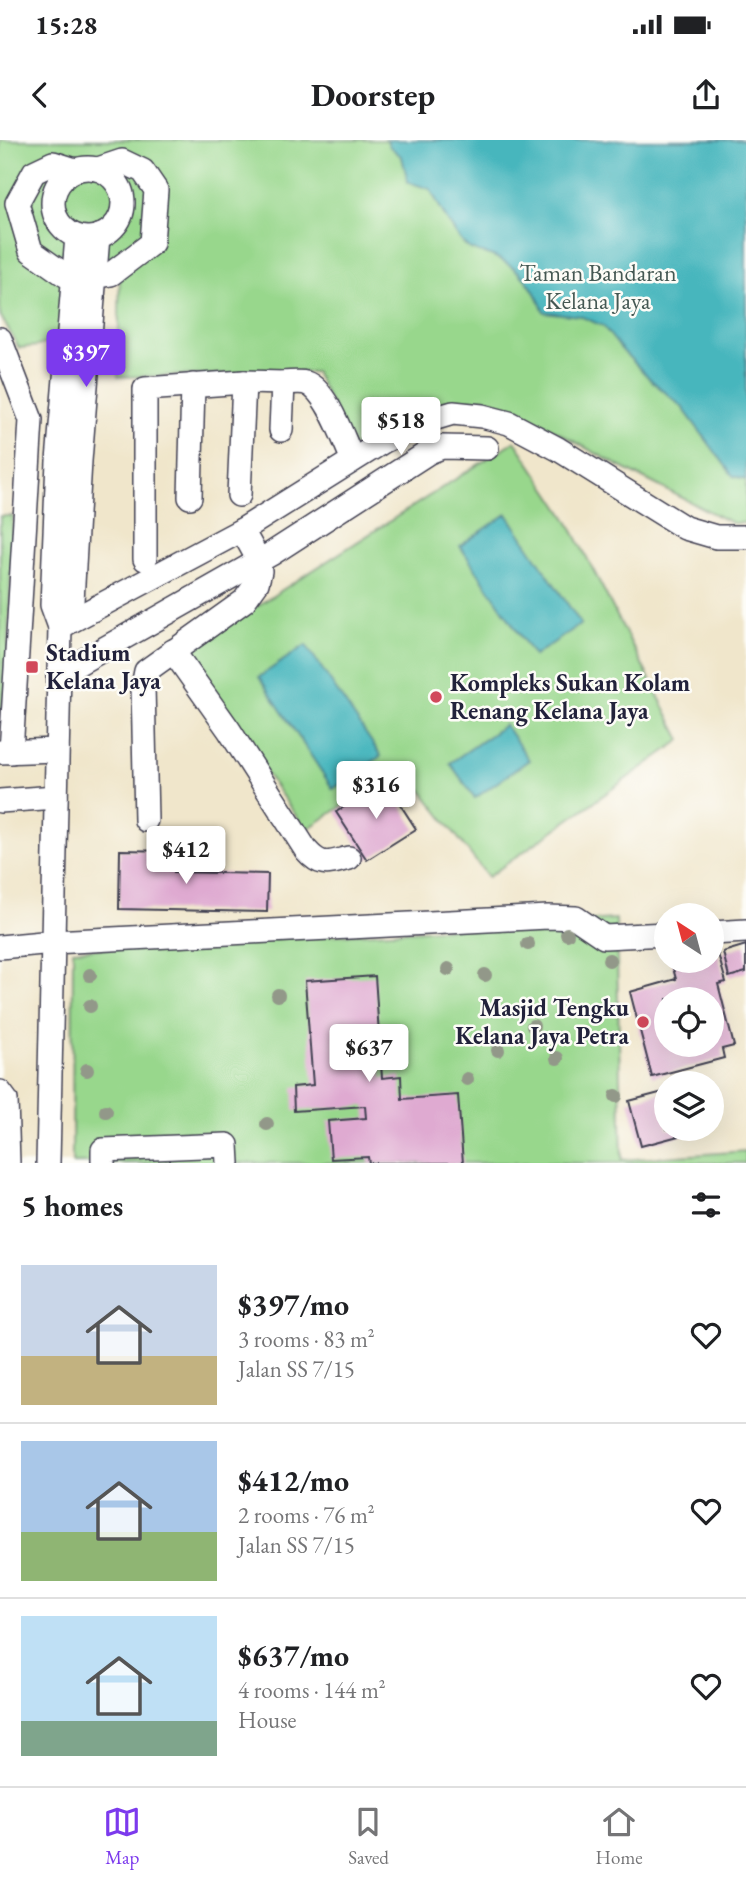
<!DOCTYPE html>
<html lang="en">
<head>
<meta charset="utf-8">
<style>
	:root { --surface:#fff; --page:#f2f2f2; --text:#202124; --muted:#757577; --line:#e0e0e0; --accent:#7c3aed }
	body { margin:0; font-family:"EB Garamond",serif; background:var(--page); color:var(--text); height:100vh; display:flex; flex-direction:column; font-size:26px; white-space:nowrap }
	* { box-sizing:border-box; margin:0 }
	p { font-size:23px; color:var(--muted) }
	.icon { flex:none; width:38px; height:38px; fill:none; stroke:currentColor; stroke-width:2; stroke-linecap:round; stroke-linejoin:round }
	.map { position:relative; height:1023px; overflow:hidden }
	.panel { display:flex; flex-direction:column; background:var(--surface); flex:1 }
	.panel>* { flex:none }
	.needle { width:46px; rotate:324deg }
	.controls { position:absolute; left:654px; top:763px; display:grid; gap:14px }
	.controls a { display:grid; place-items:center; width:70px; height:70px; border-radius:50%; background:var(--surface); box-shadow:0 7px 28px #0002; font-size:35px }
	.price { position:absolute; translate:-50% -60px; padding:0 16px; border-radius:7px; background:#fff; color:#222; font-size:23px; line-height:46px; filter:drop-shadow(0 2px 4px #0008) }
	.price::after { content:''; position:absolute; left:50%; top:42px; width:21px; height:16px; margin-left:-10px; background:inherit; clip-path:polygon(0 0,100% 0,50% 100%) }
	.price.selected { background:var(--accent); color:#fff }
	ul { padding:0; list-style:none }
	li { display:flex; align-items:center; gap:21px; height:175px; padding:0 21px }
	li+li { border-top:2px solid var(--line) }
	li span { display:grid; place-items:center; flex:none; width:196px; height:140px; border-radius:0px; color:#555 }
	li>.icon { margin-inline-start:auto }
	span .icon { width:84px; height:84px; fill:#fffc; stroke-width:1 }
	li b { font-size:30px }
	h2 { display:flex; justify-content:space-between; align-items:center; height:84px; padding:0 21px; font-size:30px }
	.status { display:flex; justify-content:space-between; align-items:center; height:49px; padding:0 35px; background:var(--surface); direction:ltr }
	.status svg { height:19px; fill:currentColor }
	header { display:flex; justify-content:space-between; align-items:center; height:91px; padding:0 21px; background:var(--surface); font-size:32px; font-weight:700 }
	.tabs { display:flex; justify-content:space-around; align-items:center; height:98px; border-top:2px solid var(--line); background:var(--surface); font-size:19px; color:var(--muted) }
	.tabs a { display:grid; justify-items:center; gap:4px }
	.tabs .selected { color:var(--accent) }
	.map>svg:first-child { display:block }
	.green { fill:#98d78c; stroke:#5d7c64; stroke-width:2 }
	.water { fill:#47b6bd; stroke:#346c7c; stroke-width:2 }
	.building { fill:#dfaad1; fill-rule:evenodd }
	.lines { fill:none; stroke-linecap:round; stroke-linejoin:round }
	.minor-casing { stroke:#413f51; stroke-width:26 }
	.minor { stroke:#fff; stroke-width:23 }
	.tree { fill:#929889 }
	.poi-dot { fill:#d1495b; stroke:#fdfcf7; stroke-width:2.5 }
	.labels { text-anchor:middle; stroke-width:5; stroke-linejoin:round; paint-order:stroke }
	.park-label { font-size:24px; fill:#455853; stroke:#fdfcf7 }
	.poi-label { font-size:24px; font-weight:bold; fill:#22223b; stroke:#fdfcf7; text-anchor:start }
</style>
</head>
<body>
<div class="status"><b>15:28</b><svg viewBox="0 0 49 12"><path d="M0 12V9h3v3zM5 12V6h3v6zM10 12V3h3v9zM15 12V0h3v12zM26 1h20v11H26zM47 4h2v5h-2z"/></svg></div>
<header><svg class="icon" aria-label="back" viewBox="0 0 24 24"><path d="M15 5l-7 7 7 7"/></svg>Doorstep<svg class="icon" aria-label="share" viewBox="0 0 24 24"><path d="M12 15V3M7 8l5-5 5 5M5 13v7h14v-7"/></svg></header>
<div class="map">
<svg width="746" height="1023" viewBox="0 0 746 1023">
	<rect width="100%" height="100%" fill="#fdfcf7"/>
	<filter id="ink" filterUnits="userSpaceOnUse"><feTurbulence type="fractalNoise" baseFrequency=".0143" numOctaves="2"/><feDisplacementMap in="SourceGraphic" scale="14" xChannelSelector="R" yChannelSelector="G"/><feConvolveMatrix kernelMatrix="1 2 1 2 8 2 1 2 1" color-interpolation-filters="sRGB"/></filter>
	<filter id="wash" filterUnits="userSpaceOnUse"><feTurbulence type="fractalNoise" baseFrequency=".00686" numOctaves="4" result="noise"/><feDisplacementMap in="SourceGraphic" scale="28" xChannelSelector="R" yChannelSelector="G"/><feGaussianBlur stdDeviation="1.57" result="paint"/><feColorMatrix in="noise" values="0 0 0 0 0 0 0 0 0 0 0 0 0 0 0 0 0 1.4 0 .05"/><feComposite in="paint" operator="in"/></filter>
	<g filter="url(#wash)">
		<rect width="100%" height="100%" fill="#f0e6cb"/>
		<g class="green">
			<path d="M0,0H746V383H732L617,325L532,278L486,258L455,263L352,307L315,232L118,237L120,122H70L61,198L38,206L19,208L0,175Z"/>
			<path d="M515,301L567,379L681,600L488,737L403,626L306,690L182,514Z"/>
			<path d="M0,376H13L6,554L0,578Z"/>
			<path d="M616,779L622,1020L746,1011V1023H72L73,810Z"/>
		</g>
		<g class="water">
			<path d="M387,0H746V340L733,336L682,267L651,240L622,210L603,186L580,176L544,172C534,147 521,128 495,117C487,113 476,113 469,108C456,100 438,63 430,49L408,42L402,17L389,6Z"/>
			<path d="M507,374L581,484L534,516L460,406Z"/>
			<path d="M306,505L381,616L333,649L259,537Z"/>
			<path d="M505,585L529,620L475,658L450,623Z"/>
		</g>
		<g id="blocks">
			<g class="building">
				<path d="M385,641L416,689L367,720L336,672Z"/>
				<path d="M120,710L174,711V732L268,734L267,772L119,769Z"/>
				<path d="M746,805V832L729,837L723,812Z"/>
				<path d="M716,807L726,842L718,844L734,906L722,909L724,918L652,937L630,852L676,839L671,821H712V808ZM667,859H712V905H667Z"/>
				<path d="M375,836L382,938L401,936L402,959L458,955L463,1023H369L368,1017L331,1019L328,981L366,978L365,966L294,971L293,947L313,945L305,841Z"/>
				<path d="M667,951V989H684L686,994L641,1006L629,961Z"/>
			</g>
		</g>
	</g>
	<g filter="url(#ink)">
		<use href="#blocks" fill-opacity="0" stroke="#413f51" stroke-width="2"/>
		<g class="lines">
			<defs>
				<g id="minor">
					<circle cx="88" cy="63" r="35"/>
					<path d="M75,30L53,23L34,32L17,63L31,111L65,135L94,137L111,134L152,103L156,50L143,31L122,21L98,29"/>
					<path d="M0,199L31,280L11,612"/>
					<path d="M283,243C290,243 299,241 306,243C327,250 344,301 353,320"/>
					<path d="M239,355L244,242"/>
					<path d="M190,357L193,245"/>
					<path d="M145,419V249L244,242L283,243L281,290"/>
					<path d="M60,487L242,390L384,301L426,281L453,273L482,276L509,283L558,309L685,388L716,397H746"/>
					<path d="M60,487L72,461L80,321L98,96"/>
					<path d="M173,511L229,590L306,710C322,728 328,723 349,718"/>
					<path d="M58,535L271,414L429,312L442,307L487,308"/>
					<path d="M0,612L57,610"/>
					<path d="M0,661L56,657"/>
					<path d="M146,680L143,546L146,531L244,461L257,443L260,431L258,419L242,390"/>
					<path d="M712,793L746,791"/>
					<path d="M0,807L53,802L548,777L576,778L604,797L667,794"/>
					<path d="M0,952L6,960L8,1023"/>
					<path d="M48,1023L60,487L52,465L58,321L77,97"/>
					<path d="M103,1023V1010L227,1005L228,1023"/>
				</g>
			</defs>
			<use href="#minor" class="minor-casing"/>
			<use href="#minor" class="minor"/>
		</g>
		<g class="tree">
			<circle cx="567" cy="794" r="7"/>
			<circle cx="528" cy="804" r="7"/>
			<circle cx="609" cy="820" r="7"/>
			<circle cx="448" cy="829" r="7"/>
			<circle cx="90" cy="835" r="7"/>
			<circle cx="485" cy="835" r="7"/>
			<circle cx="278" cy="855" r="7"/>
			<circle cx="90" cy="866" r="7"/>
			<circle cx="533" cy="886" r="7"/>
			<circle cx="498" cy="910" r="7"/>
			<circle cx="557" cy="918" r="7"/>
			<circle cx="87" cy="930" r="7"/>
			<circle cx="467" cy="939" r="7"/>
			<circle cx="616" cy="956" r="7"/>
			<circle cx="106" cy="971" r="7"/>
			<circle cx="267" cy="984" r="7"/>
		</g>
	</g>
	<g class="poi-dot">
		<rect x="25" y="520" width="14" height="14" rx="3.5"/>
		<circle cx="436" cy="557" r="7"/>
		<circle cx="643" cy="882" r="7"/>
	</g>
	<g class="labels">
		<g class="park-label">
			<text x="598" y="141">Taman Bandaran<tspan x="598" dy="28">Kelana Jaya</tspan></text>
		</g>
		<g class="poi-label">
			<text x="46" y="521">Stadium<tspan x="46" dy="28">Kelana Jaya</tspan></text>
			<text x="450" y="551">Kompleks Sukan Kolam<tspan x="450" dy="28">Renang Kelana Jaya</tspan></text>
			<text x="629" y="876" text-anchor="end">Masjid Tengku<tspan x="629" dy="28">Kelana Jaya Petra</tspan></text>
		</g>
	</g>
</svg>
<div class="controls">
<a><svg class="needle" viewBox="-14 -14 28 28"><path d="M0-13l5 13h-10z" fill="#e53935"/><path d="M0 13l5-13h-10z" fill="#757577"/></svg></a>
<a><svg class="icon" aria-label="locate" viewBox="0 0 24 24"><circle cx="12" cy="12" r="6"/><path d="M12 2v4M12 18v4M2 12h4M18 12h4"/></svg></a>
<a><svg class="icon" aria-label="layers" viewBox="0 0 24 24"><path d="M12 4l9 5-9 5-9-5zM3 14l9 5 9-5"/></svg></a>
</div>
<b class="price selected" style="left:86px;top:249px">$397</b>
<b class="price" style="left:401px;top:317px">$518</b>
<b class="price" style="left:376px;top:681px">$316</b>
<b class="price" style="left:186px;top:746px">$412</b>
<b class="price" style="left:369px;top:944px">$637</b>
</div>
<section class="panel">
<h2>5 homes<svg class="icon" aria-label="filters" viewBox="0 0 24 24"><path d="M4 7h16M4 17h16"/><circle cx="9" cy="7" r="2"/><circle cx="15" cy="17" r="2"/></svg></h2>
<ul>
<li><span style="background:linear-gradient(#c9d6e8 65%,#c2b280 0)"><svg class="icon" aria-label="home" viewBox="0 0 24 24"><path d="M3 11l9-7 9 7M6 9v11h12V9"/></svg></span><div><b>$397/mo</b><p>3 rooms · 83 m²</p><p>Jalan SS 7/15</p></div><svg class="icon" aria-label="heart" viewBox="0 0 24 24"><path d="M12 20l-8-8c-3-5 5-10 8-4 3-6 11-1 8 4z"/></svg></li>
<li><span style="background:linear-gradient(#a9c7e8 65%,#8fb573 0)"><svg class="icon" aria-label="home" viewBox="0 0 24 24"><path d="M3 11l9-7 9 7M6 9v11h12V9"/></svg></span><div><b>$412/mo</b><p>2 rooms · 76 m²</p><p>Jalan SS 7/15</p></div><svg class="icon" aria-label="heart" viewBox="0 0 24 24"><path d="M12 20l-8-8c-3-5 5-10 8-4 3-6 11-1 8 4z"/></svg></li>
<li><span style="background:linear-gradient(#bfe0f5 75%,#7fa58c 0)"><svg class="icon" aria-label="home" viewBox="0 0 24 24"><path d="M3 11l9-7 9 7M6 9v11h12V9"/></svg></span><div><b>$637/mo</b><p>4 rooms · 144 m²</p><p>House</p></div><svg class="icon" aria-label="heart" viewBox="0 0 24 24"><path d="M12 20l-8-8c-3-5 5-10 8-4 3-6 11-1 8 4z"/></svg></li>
</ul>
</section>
<nav class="tabs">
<a class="selected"><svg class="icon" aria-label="map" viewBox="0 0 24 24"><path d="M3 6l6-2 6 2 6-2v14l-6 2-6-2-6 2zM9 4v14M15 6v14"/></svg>Map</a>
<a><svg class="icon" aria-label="saved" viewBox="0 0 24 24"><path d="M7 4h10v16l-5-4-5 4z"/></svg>Saved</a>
<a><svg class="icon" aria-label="home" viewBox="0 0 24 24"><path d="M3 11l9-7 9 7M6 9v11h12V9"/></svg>Home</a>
</nav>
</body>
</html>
